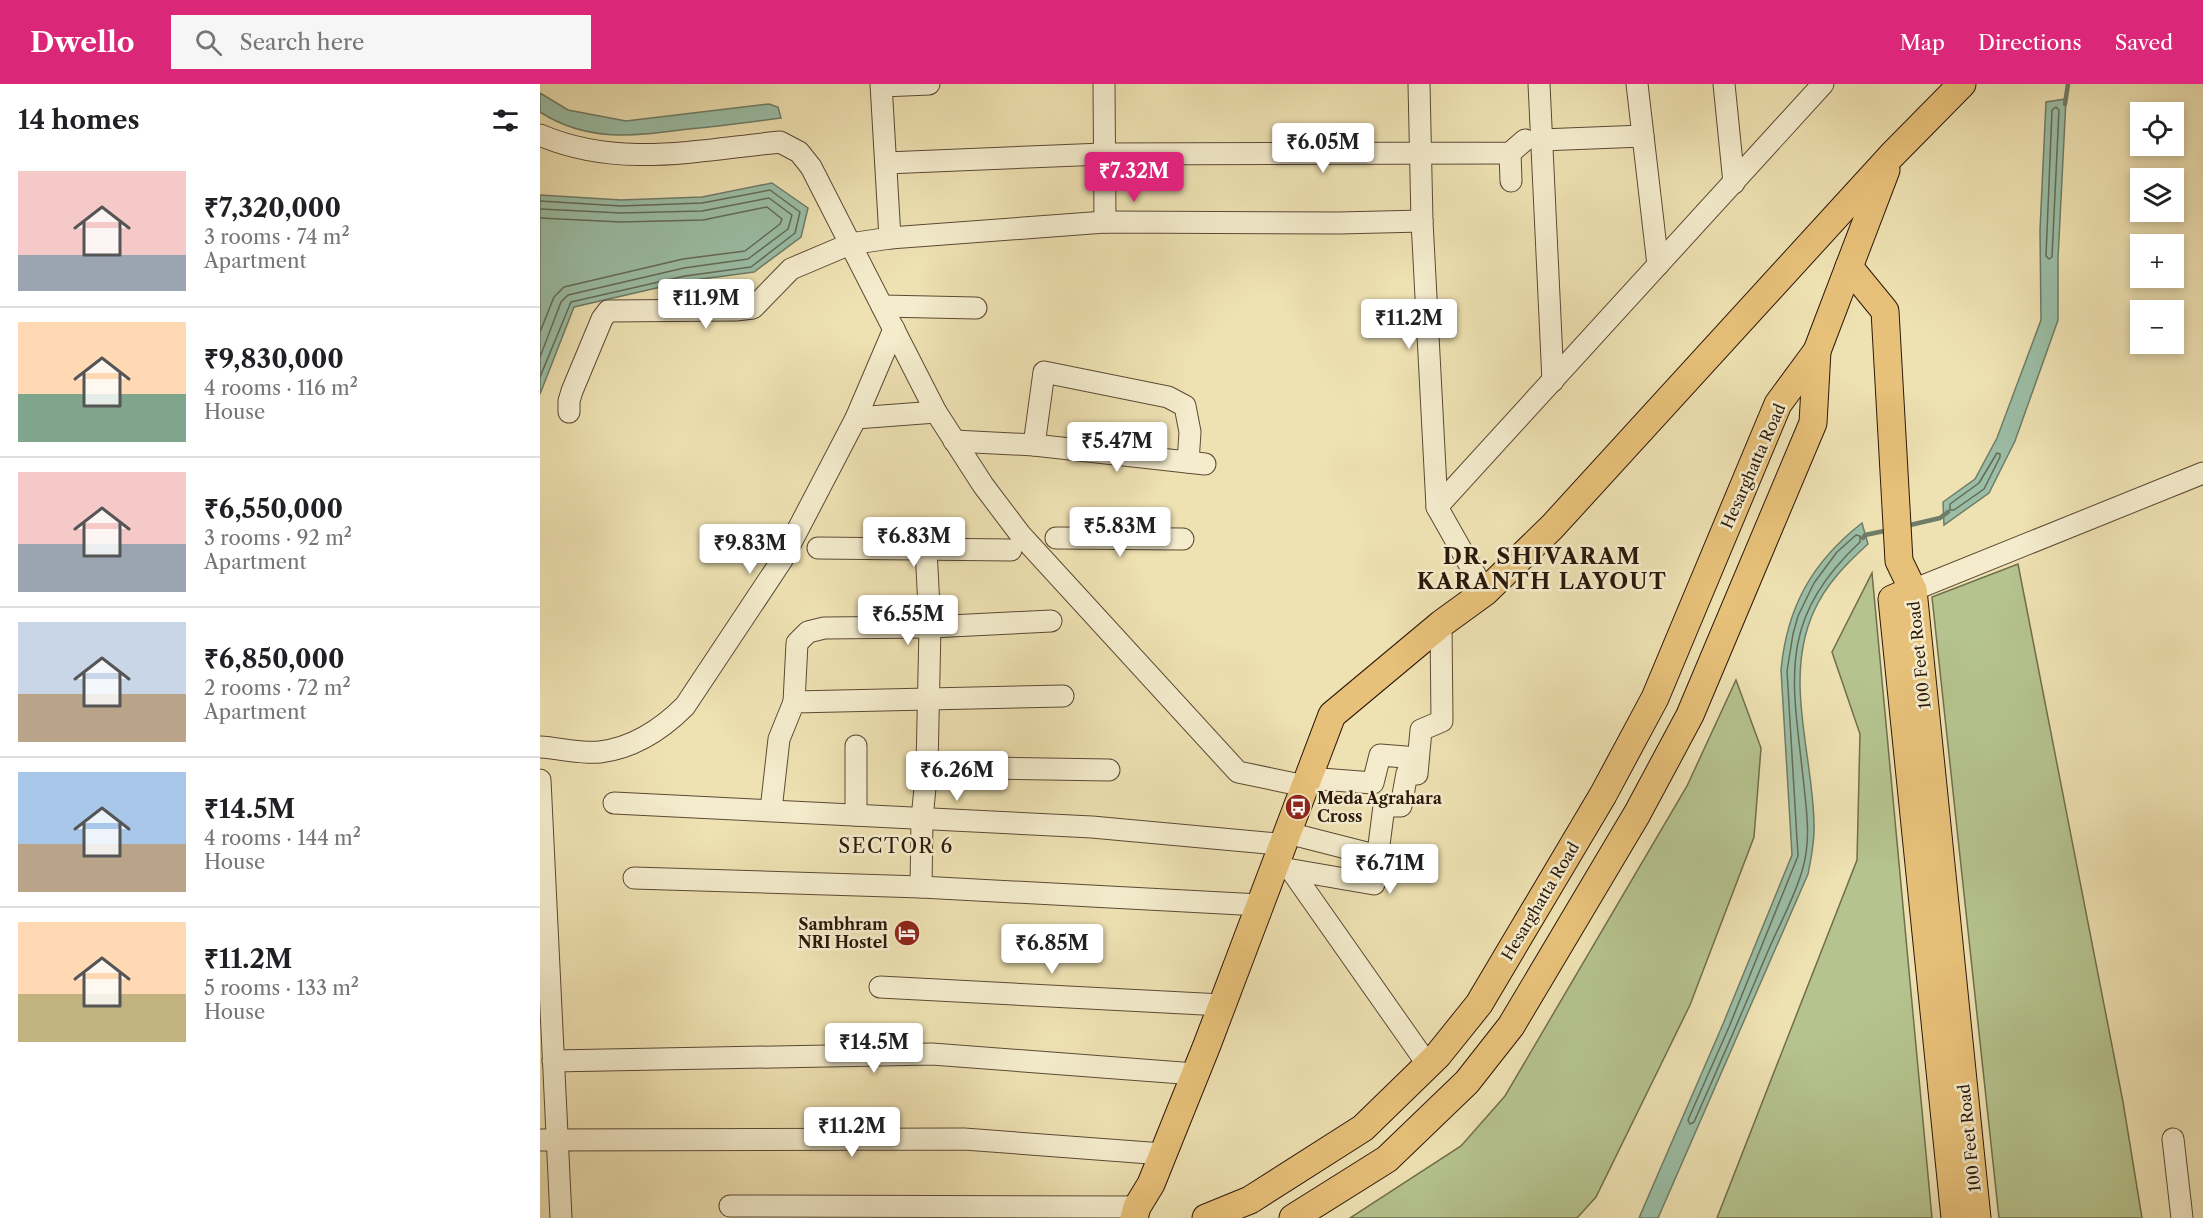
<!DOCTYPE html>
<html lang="en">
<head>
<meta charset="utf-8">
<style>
	:root { --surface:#fff; --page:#f6f6f6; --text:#202124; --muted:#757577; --line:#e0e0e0; --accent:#db2777 }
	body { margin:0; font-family:"Libre Caslon Text",serif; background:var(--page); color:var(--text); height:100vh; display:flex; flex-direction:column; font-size:22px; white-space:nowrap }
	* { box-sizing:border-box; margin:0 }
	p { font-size:20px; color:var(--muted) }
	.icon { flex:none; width:33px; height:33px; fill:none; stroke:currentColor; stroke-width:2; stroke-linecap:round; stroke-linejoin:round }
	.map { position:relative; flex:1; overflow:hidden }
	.drawer { display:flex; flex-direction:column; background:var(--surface); width:540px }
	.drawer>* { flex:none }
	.buttons { position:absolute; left:1590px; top:18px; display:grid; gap:12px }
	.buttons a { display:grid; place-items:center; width:54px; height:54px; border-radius:0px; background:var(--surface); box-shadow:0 3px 9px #0003; font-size:30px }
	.price { position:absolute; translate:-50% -51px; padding:0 14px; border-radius:6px; background:#fff; color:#222; font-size:20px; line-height:39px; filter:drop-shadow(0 2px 3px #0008) }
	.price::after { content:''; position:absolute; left:50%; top:36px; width:18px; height:14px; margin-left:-9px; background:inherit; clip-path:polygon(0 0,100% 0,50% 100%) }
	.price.on { background:var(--accent); color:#fff }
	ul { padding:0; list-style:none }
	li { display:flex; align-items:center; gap:18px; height:150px; padding:0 18px }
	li+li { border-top:2px solid var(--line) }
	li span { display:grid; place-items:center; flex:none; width:168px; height:120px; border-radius:0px; color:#555 }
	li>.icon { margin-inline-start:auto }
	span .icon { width:72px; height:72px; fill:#fffc; stroke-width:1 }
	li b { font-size:26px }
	h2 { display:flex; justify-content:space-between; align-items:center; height:72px; padding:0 18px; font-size:26px }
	header { display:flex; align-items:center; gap:36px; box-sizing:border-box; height:84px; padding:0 30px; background:var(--accent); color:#fff }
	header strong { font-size:28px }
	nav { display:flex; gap:33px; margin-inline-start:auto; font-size:21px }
	.search { width:420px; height:54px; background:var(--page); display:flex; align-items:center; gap:15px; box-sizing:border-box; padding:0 21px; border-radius:0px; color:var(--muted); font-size:22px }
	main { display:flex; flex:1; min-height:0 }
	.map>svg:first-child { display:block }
	.green { fill:#b5c38e; stroke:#706e4c; stroke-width:1.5 }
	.water { fill:#9bbea6; stroke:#6f7c68; stroke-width:1.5 }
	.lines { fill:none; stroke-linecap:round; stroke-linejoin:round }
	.shore { stroke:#646b58; stroke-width:1.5 }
	.stream { stroke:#6f7c68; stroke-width:4.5 }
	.minor-casing { stroke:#5c4a34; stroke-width:23 }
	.major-casing { stroke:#2c180a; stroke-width:29 }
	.minor { stroke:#f4eccd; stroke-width:21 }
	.major { stroke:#e7c079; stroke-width:27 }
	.labels { text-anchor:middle; stroke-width:5; stroke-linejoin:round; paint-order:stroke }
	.street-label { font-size:16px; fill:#2c180a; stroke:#f4eccd }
	.poi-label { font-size:16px; font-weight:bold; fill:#2c180a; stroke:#f4eccd; text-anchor:start }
	.quarter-label { font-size:20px; letter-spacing:1.5px; fill:#2c180a; stroke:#f4eccd }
	.district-label { font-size:22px; font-weight:bold; letter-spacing:1.5px; fill:#2c180a; stroke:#f4eccd }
</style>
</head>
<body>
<header>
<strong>Dwello</strong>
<div class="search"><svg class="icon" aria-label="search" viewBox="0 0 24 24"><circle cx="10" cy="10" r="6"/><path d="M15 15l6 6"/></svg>Search here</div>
<nav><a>Map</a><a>Directions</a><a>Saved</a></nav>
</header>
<main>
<section class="drawer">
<h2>14 homes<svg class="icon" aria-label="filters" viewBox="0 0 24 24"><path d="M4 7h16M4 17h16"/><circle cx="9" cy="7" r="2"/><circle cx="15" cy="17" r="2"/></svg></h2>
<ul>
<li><span style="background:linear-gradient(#f6c9c9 70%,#9aa5b1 0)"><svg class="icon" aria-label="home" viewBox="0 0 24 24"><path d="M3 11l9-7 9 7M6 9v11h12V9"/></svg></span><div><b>₹7,320,000</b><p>3 rooms · 74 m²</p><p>Apartment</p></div></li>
<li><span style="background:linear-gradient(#ffd9b3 60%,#7fa58c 0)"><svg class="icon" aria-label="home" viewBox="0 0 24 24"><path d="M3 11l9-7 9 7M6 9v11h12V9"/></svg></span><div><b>₹9,830,000</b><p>4 rooms · 116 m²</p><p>House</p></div></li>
<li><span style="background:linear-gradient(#f6c9c9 60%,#9aa5b1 0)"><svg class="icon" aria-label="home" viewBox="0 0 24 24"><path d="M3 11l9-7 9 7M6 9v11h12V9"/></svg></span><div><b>₹6,550,000</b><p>3 rooms · 92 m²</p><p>Apartment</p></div></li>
<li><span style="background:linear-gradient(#c9d6e8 60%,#b9a48a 0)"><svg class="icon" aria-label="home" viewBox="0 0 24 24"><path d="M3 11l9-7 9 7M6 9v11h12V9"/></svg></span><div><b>₹6,850,000</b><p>2 rooms · 72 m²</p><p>Apartment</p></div></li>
<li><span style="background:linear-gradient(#a9c7e8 60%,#b9a48a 0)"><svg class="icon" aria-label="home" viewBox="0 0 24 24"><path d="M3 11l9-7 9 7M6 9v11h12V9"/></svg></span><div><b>₹14.5M</b><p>4 rooms · 144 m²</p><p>House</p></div></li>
<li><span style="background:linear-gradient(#ffd9b3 60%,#c2b280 0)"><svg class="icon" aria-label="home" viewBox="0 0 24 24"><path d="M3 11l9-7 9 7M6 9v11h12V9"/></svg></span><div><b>₹11.2M</b><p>5 rooms · 133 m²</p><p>House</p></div></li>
</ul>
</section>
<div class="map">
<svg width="1663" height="1134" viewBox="0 0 1663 1134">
	<rect width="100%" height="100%" fill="#eee1b2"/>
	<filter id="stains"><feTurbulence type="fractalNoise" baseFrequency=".00333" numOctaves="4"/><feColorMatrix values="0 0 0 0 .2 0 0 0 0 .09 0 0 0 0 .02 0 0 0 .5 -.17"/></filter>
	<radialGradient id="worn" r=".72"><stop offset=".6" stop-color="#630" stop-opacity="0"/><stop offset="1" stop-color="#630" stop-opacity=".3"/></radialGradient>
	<g class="green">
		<path d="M1478,480L1583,1018L1602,1134H1459L1392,513Z"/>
		<path d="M1332,489L1392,1134H1177L1317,776L1320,650L1292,568Z"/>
		<path d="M1196,596L1221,664L1214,753L1150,921L1056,1113L1037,1134H810L921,1062L965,1012L1147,702Z"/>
	</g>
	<g class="water">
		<path d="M0,9L28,26L86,37L229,20L238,23L241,34C211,38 180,42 149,45C96,52 48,59 0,28Z"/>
		<path d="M1526,15L1518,175V236L1475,357L1449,409L1404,441L1403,418L1435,395L1457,354L1501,236L1500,146L1506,18Z"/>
		<path d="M232,99L268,124L261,153L214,188L147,197L34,223L0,310V111L81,116L162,113Z"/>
		<path d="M1322,439L1328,460C1307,479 1286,500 1274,527C1243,595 1273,670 1274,740C1275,757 1271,774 1268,790L1118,1134H1099L1183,940L1252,771L1241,586C1247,523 1272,478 1322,439Z"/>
	</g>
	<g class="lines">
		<g class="shore">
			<path d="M1516,23L1519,26L1512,173L1509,175L1506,172L1512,26Z"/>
			<path d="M0,117L81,122L162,119L230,106L260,128L255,149L211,183L145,192L31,218L0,293"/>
			<path d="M0,125L81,129L162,127L229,114L252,131L248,145L208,175L144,184L28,211L21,218L0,273"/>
			<path d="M0,134L81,138L163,136L227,123L242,135L240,140L205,167L143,175L24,203L14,213L0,248"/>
			<path d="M1457,369L1460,370V373L1444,405L1414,426H1410V420L1439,399Z"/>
			<path d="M1316,451L1320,452V458C1235,538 1253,597 1264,702C1267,730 1271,759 1262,787C1254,815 1239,841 1228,867C1204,924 1179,982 1154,1038L1150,1040L1148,1036L1189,943L1258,772L1247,587L1253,550L1258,532L1274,499L1297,468Z"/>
		</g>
		<g class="stream">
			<path d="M1525,20L1528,0"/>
			<path d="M1366,442L1400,434L1408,428"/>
			<path d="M1323,454L1325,451L1349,446"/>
		</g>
		<defs>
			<g id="minor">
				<path d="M341,0L350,154"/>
				<path d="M564,0L565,138"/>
				<path d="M879,0L882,137L897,423L945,508"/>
				<path d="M999,0L1013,297"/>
				<path d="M1097,0L1118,181"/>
				<path d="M1184,0L1194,99"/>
				<path d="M342,2L389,0"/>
				<path d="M0,51C79,85 158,66 240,58L259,68L271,83L396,328L443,401L480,450L698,688L765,702"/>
				<path d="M1001,56L1103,52"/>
				<path d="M970,69L971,97"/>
				<path d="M346,79L563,70L970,69L985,56"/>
				<path d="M342,222L436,224"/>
				<path d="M29,328V317L32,307L62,235L68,227L196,226L213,224L251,185L310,160L350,154L565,138L799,139L882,137"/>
				<path d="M316,334L396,328"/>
				<path d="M414,357L494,361L504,288L628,313L645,322L650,348L648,378"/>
				<path d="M494,361L665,380"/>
				<path d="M897,423L1283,0"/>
				<path d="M516,454L643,455"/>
				<path d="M278,464L471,466"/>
				<path d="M1373,506L1663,389"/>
				<path d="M254,618L257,559L268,548L284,544L390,543L511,537"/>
				<path d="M316,662V731"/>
				<path d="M0,663C19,664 41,670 60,668C93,664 122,645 145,622L242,476L316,334L354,245"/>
				<path d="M387,683L569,686"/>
				<path d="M768,694L833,699L840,671L878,674"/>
				<path d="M0,696L21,1134"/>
				<path d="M74,719L552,743L738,760L742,764"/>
				<path d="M231,726L239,655L254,618L523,612"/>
				<path d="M748,749L838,772"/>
				<path d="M735,783L834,800L844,722H861L867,689L877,690L881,646L902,637L901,540"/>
				<path d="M751,786L888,981"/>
				<path d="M94,794L381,803L720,821"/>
				<path d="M381,803L382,735L387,683L390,543L386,465"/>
				<path d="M340,903L682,921"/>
				<path d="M13,977L392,970L655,990"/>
				<path d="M1633,1055L1642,1134"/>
				<path d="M0,1056L424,1055L623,1070"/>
				<path d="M190,1122L597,1123"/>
			</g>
			<g id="major">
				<path d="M1309,183L1345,227L1359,477L1373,506L1437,1134"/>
				<path d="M1373,506L1352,515L1415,1134"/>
				<path d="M594,1134L597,1123L611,1100L667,961L792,631L901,540L945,508L1012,443L1352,71L1422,0"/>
				<path d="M666,1134L710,1116L823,1044L898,971L939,920L1063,711L1115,614L1238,320L1277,267L1346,86"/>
				<path d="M753,1134L847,1075L927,998L971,942L1097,730L1150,631L1273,339L1277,267"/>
			</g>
		</defs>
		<use href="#minor" class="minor-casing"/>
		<use href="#major" class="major-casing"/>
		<use href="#minor" class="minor"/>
		<use href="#major" class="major"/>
	</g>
	<defs>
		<symbol id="bus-disc" viewBox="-11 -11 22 22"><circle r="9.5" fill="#8f2418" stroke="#f4eccd"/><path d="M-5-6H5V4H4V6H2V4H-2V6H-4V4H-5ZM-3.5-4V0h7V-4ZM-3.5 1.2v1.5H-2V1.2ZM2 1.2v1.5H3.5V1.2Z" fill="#fff"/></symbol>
		<symbol id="hotel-disc" viewBox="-11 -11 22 22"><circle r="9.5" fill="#8f2418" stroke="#f4eccd"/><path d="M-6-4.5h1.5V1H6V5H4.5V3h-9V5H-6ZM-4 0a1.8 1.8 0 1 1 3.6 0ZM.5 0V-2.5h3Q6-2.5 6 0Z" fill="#fff"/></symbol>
	</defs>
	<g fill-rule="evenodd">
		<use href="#bus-disc" x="743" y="708" width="30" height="30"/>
		<use href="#hotel-disc" x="352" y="834" width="30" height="30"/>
	</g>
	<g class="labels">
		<g class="street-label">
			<text transform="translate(1213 382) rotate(-66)" y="6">Hesarghatta Road</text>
			<text transform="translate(1379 571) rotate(-96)" y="6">100 Feet Road</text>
			<text transform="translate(1000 817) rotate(-59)" y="6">Hesarghatta Road</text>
			<text transform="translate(1429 1054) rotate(-96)" y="6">100 Feet Road</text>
		</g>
		<g class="poi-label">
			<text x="777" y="720">Meda Agrahara<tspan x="777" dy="18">Cross</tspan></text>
			<text x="348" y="846" text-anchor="end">Sambhram<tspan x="348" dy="18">NRI Hostel</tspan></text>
		</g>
		<g class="quarter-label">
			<text x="356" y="769">SECTOR 6</text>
		</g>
		<g class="district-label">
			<text x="1002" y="480">DR. SHIVARAM<tspan x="1002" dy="25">KARANTH LAYOUT</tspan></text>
		</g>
	</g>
	<rect width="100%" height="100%" filter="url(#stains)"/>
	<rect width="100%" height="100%" fill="url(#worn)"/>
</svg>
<div class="buttons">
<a><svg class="icon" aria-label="locate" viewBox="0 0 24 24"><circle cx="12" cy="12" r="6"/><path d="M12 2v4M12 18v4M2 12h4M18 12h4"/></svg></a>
<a><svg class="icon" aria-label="layers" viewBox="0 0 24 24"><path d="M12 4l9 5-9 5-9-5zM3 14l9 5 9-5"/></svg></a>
<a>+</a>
<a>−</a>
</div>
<b class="price" style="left:783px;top:90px">₹6.05M</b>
<b class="price on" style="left:594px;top:119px">₹7.32M</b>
<b class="price" style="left:166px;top:246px">₹11.9M</b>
<b class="price" style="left:869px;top:266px">₹11.2M</b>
<b class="price" style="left:577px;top:389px">₹5.47M</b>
<b class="price" style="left:580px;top:474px">₹5.83M</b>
<b class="price" style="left:374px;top:484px">₹6.83M</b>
<b class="price" style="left:210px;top:491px">₹9.83M</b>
<b class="price" style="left:368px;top:562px">₹6.55M</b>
<b class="price" style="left:417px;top:718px">₹6.26M</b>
<b class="price" style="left:850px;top:811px">₹6.71M</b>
<b class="price" style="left:512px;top:891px">₹6.85M</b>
<b class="price" style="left:334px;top:990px">₹14.5M</b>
<b class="price" style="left:312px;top:1074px">₹11.2M</b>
</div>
</main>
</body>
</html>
